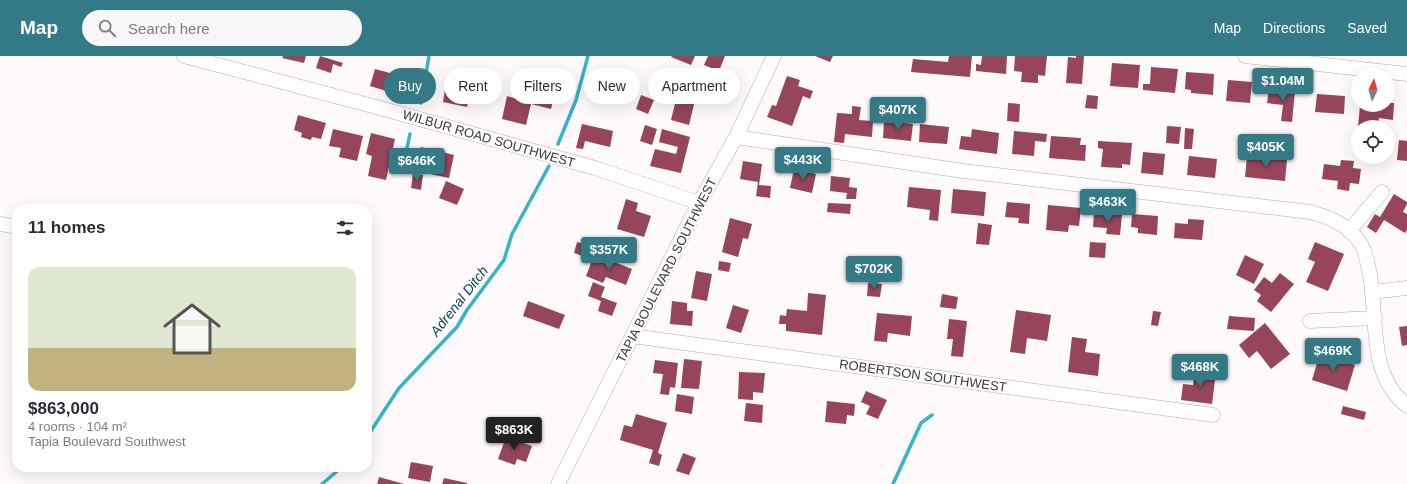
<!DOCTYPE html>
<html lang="en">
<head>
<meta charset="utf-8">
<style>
	:root { --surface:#fff; --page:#f7f7f7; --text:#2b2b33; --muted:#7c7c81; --line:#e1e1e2; --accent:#337986 }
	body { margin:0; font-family:Arial,sans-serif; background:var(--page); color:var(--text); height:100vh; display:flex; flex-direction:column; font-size:15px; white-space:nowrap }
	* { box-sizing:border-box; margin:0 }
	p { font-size:13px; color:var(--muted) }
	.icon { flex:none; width:22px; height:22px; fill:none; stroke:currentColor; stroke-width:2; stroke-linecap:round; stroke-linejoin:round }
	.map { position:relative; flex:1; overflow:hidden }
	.panel { position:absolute; left:12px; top:148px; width:360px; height:268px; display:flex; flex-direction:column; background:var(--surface); border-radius:16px; box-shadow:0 4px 16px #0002 }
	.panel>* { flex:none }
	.hud { position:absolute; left:384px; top:12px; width:380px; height:36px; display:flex; gap:8px }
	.needle { width:26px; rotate:5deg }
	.controls { position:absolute; left:1351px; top:12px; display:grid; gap:8px }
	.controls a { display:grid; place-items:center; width:44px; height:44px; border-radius:50%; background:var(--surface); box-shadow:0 4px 16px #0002; font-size:20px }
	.price { position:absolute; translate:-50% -34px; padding:0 9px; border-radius:4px; background:var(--accent); color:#fff; font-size:13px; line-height:26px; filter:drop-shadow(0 1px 2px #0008) }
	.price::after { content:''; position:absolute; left:50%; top:24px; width:12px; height:9px; margin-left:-6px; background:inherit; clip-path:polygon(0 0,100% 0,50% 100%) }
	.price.on { background:#222; color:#fff }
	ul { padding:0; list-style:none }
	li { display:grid; align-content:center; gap:8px; height:212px; padding:0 16px }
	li+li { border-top:1px solid var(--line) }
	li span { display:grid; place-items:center; height:124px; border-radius:12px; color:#555 }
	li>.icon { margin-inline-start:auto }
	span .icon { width:72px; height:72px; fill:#fffc; stroke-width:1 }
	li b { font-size:17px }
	h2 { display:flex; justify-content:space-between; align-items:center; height:48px; padding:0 16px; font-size:17px }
	.tag { padding:0 14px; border-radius:18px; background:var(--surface); box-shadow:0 4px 16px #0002; font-size:14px; line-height:36px }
	.tag.on { background:var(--accent); color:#fff }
	header { display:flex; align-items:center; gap:24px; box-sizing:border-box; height:56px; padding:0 20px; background:var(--accent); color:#fff }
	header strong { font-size:19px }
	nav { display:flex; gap:22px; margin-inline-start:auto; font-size:14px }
	.search { width:280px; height:36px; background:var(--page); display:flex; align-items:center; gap:10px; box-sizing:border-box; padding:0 14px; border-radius:22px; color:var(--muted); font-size:15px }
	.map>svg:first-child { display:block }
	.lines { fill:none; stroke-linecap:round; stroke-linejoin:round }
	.stream { stroke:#35b4ca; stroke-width:3.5 }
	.building { fill:#96455b }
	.minor-casing { stroke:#bba8ab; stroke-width:15 }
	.minor { stroke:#fff; stroke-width:14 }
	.labels { text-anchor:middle; stroke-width:4; stroke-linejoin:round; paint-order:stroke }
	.street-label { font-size:13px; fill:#3e3738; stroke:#fff }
	.water-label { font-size:14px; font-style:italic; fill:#0c434d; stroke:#fff }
</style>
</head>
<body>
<header>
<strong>Map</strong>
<div class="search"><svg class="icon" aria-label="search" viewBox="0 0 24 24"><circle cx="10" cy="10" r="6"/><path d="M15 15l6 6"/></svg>Search here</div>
<nav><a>Map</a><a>Directions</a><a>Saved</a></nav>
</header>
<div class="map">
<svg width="1407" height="428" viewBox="0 0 1407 428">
	<rect width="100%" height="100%" fill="#fefafb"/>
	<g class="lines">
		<g class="stream">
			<path d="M421,47L429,0"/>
			<path d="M558,88L576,44L588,0"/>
			<path d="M403,110L410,78"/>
			<path d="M367,381L399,332L457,271L467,254L504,204L512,178L549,110"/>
			<path d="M322,428L342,411"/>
			<path d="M893,428L921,367L932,359"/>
		</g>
	</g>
	<g class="building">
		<path d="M283,0H306L304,7L282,2Z"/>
		<path d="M320,0L343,7L341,11L333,8L331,17L316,12Z"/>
		<path d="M672,0H695L691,9L671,1Z"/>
		<path d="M708,0H725L719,15L704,9Z"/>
		<path d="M815,0H833L830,6Z"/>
		<path d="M949,0H972L970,21L911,16L913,3L948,6Z"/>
		<path d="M982,0H1007L1006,18L976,15V8L981,9Z"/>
		<path d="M1015,0H1047L1045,20L1038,19V27L1021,26L1022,16L1014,15Z"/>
		<path d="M1076,0H1084L1082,28L1066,27L1068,1L1076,2Z"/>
		<path d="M1112,7L1140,9L1138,32L1110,30Z"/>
		<path d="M1151,11L1178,13L1175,37L1143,34V28H1150Z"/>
		<path d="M375,13L401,20L396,38L370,30Z"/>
		<path d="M1186,16L1214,18L1213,39L1191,37V34L1185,33Z"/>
		<path d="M787,20L800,24L798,30L813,35L810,43L803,40L792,70L767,61L772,49L776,50Z"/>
		<path d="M606,23L621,27L616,42L602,38Z"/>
		<path d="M1228,24L1252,26L1250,47L1226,45Z"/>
		<path d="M446,27L471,32L467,51L443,46Z"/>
		<path d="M679,31L697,36L689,69L671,64Z"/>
		<path d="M1269,32L1295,35L1292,66L1281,65L1283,49L1267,47Z"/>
		<path d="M522,33L554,41L551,53L531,48L526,69L502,63L507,40L520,44Z"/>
		<path d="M1317,38L1345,40L1344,58L1315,56Z"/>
		<path d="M641,39L654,44L648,58L636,53Z"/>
		<path d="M1087,39L1098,40L1097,53L1085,52Z"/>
		<path d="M1008,47L1020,48L1019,66L1007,65Z"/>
		<path d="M1388,47H1394L1393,64L1379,62L1378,71H1358L1360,49H1388Z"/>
		<path d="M852,50L861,51L859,64L873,65L872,81L845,78L844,87L834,86L837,57L852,58Z"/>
		<path d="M298,59L326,67L321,83L312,81L311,84L301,81L302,77L294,74Z"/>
		<path d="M884,65L913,68L911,85L883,82Z"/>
		<path d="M582,68L613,75L610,91L585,85L583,93L576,92Z"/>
		<path d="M920,68L949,71L947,88L919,86Z"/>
		<path d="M645,69L657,73L652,89L640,85Z"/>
		<path d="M1167,70L1181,71L1179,88L1166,87Z"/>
		<path d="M1185,72L1194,73L1192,93H1184Z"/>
		<path d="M333,73L363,80L357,105L339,101L341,92L329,90Z"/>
		<path d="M662,73L690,81L681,117L650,110L655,93L676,98L678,91L659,86Z"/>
		<path d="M972,73L999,77L997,98L959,93L961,80L971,81Z"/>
		<path d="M1014,75L1047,78L1046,86L1035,85L1034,100L1012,98Z"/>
		<path d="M371,77L395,83L386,124L368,120L372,100L366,98Z"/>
		<path d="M1051,80L1081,82L1080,89H1086L1085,105L1049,102Z"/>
		<path d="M1399,84L1407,85V105L1397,104Z"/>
		<path d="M1098,85L1132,87L1130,109L1122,108V112L1101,111L1103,93L1098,92Z"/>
		<path d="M421,91L454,99L449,122L430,118L432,109L417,105Z"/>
		<path d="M1143,96L1165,98L1163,119L1141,117Z"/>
		<path d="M1189,100L1217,103L1215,122L1187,119Z"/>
		<path d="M1247,100L1287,104L1285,125L1245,121Z"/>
		<path d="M1341,104L1354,105L1353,112L1361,113L1359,128L1350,127L1349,135L1337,133L1338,125L1322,123L1324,108L1340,110Z"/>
		<path d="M743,105L762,108L759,129L771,130L770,142L756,140L758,126L740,123Z"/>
		<path d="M794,113L816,118L812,137L790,132Z"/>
		<path d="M413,118L423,119L421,134L411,132Z"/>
		<path d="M831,120L850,122L849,131L857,132L856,143H846L847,137L830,135Z"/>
		<path d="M446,125L464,133L457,149L439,142Z"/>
		<path d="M909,131L941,134L938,165L929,164L930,154L907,151Z"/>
		<path d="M953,133L986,136L984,160L951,157Z"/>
		<path d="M1394,138L1407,146V148L1403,156L1407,158V174L1405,177L1384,164L1376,177L1367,171L1375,158L1380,161Z"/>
		<path d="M626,143L638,147L636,155L651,160L644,181L617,173Z"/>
		<path d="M1007,146L1030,148L1029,168L1018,167L1019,162L1005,161Z"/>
		<path d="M828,147L851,148L850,158L827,156Z"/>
		<path d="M1048,149L1081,152L1079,170L1069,169L1068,176L1046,174Z"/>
		<path d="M1094,156L1122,159L1120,179L1106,178L1107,172L1093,171Z"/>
		<path d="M1132,158L1158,160L1157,179L1138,177V172L1131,171Z"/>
		<path d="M730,162L752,168L748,183L743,182L738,201L722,196Z"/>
		<path d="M1188,163L1204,164L1202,184L1174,182L1175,167L1188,168Z"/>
		<path d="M978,167L992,169L989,189L976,188Z"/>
		<path d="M577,186L595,191L592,203L574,197Z"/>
		<path d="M1090,186L1106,187L1105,202L1089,201Z"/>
		<path d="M1315,186L1344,198L1328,235L1306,226L1315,206L1308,203Z"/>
		<path d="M1245,199L1264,208L1254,228L1236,219Z"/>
		<path d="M593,202L606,206L607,203L632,213L626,229L606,221L603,227L586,220Z"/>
		<path d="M719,205L731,207L729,216L718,214Z"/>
		<path d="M696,215L712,218L707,245L691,242Z"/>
		<path d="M1280,217L1294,228L1271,256L1257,245L1261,239L1254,234L1264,221L1272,227Z"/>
		<path d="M593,226L605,231L601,241L617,247L612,260L598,255L601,245L588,240Z"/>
		<path d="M868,227L882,228L880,241L867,240Z"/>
		<path d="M808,237L826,239L822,279L786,275V268H779L780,259L786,260L787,253L807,255Z"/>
		<path d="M942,238L958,241L956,253L940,251Z"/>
		<path d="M528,245L565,259L559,273L523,260Z"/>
		<path d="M672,245L687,247V255H693L692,270L670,268Z"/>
		<path d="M733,249L749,254L741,277L726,272Z"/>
		<path d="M1016,254L1051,259L1047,285L1027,282L1025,298L1010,296Z"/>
		<path d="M1153,255L1161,256L1158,270L1151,269Z"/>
		<path d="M877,257L912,260L910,280L888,277L887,286L874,285Z"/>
		<path d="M1229,260L1255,262L1254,275L1227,273Z"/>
		<path d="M949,263L967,265L963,301L951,300L953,283H947Z"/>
		<path d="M1265,267L1290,298L1271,313L1257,295L1249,302L1239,289Z"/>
		<path d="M1407,270V289L1402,290L1399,271Z"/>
		<path d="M1072,281L1087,283L1085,296L1100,298L1098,320L1068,316Z"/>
		<path d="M1320,297L1355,309L1347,335L1312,324Z"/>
		<path d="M684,303L702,305L699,333L681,332Z"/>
		<path d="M655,304L678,307L675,332L670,331L669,339L660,338L663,318L653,317Z"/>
		<path d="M1195,313L1216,316L1212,348L1181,344L1183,328L1193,329Z"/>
		<path d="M739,316L765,317L763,337L753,336V344L738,343Z"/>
		<path d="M866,335L887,344L878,363L866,358L870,350L861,346Z"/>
		<path d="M677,338L694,341L692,358L675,355Z"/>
		<path d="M827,345L855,348L854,360L847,359L846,368L825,366Z"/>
		<path d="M746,347L763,349L762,367L744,365Z"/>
		<path d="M1343,350L1366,356L1364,364L1341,358Z"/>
		<path d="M636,358L667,367L658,397L662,399L659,410L649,407L653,394L620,384L624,369L632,371Z"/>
		<path d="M506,381L532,390L526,406L517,403L515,409L498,403Z"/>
		<path d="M683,397L696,402L689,419L676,415Z"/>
		<path d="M411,406L433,410L430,426L408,422Z"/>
		<path d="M379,421L404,428H377Z"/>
		<path d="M444,422L467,427V428H442Z"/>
	</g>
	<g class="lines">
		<defs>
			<g id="minor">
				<path d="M184,0L380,52L595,112L699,147"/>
				<path d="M1245,0L1407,18"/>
				<path d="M736,81L963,115L1310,156C1330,161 1352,171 1362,190C1366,197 1367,206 1369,214C1379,259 1366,318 1407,350"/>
				<path d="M0,168L17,171"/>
				<path d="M1349,175L1382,136"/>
				<path d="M1372,236L1407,232"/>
				<path d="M1310,265L1375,262"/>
				<path d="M632,280L1213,359"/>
				<path d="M558,428L699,147L736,81L774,0"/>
			</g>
		</defs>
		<use href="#minor" class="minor-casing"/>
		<use href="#minor" class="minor"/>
	</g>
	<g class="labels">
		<g class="street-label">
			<text transform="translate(489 82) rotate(16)" y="5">WILBUR ROAD SOUTHWEST</text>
			<text transform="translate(666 214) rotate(-63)" y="5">TAPIA BOULEVARD SOUTHWEST</text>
			<text transform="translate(923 319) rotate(8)" y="5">ROBERTSON SOUTHWEST</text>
		</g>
		<g class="water-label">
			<text transform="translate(459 245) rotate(-52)" y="5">Adrenal Ditch</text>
		</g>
	</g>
</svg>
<div class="controls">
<a><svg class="needle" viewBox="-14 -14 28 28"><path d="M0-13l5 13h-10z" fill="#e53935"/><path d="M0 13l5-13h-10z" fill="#7c7c81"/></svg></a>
<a><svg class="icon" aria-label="locate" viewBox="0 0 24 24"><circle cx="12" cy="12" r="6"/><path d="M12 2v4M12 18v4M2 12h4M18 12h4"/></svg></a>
</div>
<b class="price" style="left:1283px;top:46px">$1.04M</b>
<b class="price" style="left:898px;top:75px">$407K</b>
<b class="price" style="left:1266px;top:112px">$405K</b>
<b class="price" style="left:803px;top:125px">$443K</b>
<b class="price" style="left:417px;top:126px">$646K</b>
<b class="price" style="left:1108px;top:167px">$463K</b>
<b class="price" style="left:609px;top:215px">$357K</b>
<b class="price" style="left:874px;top:234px">$702K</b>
<b class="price" style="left:1333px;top:316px">$469K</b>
<b class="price" style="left:1200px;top:332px">$468K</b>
<b class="price on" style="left:514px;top:395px">$863K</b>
<div class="hud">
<a class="tag on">Buy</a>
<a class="tag">Rent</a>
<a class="tag">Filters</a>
<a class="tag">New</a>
<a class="tag">Apartment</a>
</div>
<section class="panel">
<h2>11 homes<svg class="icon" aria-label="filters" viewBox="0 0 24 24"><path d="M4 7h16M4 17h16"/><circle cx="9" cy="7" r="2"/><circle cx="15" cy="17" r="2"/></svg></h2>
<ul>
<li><span style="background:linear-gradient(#dfe7d0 65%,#c2b280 0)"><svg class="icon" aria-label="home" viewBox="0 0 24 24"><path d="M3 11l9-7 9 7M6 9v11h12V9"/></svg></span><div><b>$863,000</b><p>4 rooms · 104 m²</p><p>Tapia Boulevard Southwest</p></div></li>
</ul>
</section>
</div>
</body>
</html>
